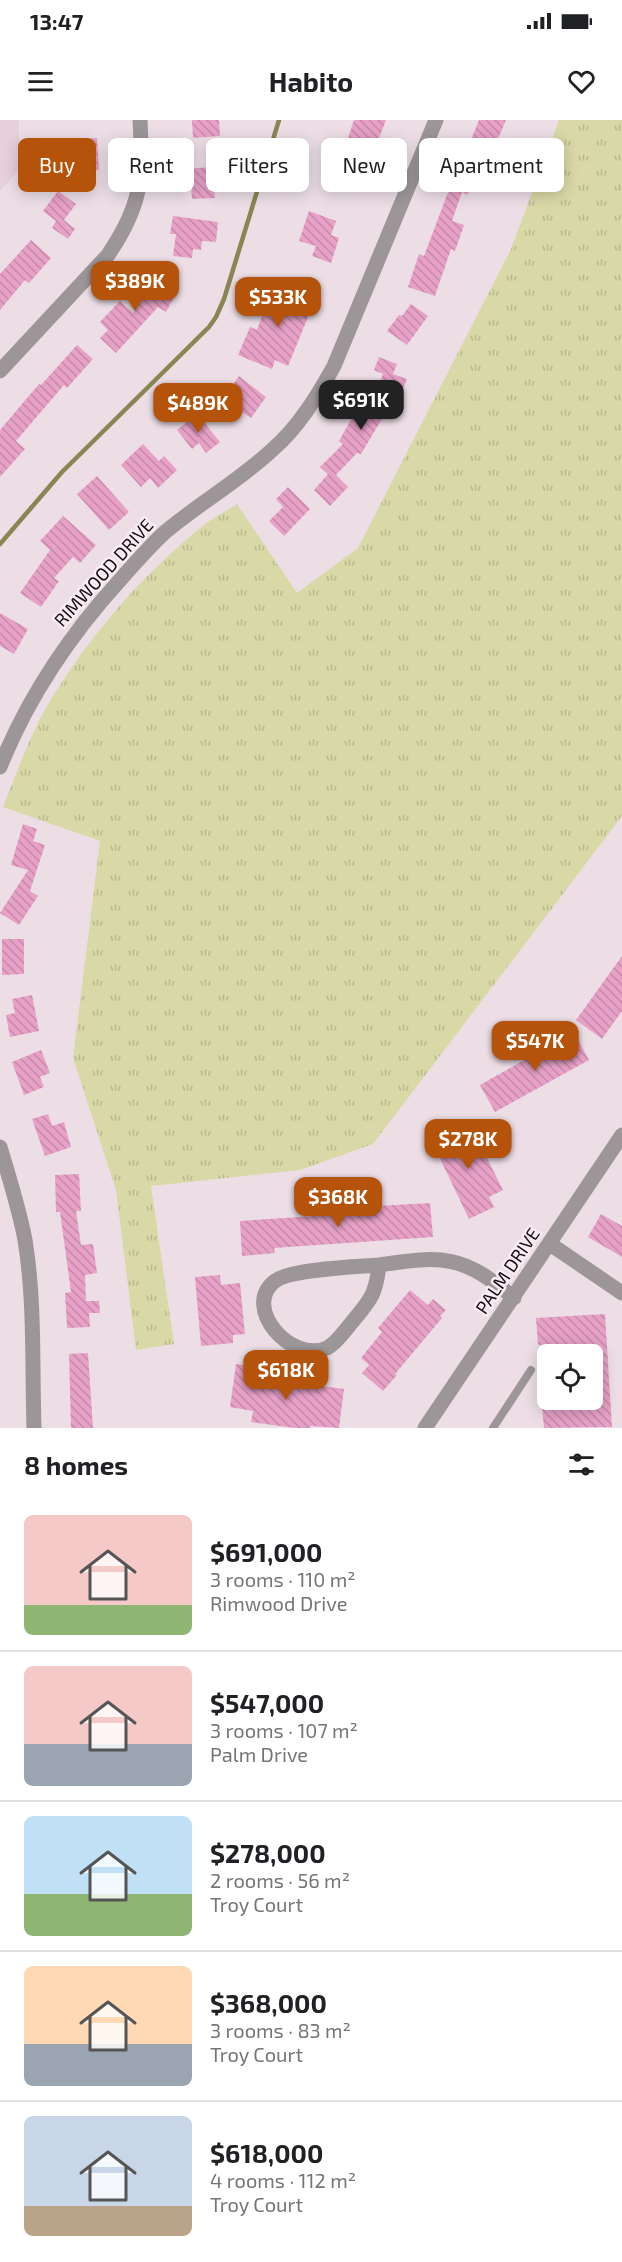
<!DOCTYPE html>
<html lang="en">
<head>
<meta charset="utf-8">
<style>
	:root { --surface:#fff; --page:#f2f2f2; --text:#202124; --muted:#757577; --line:#e0e0e0; --accent:#b45309 }
	body { margin:0; font-family:"Exo 2",sans-serif; background:var(--page); color:var(--text); height:100vh; display:flex; flex-direction:column; font-size:22px; white-space:nowrap }
	* { box-sizing:border-box; margin:0 }
	p { font-size:20px; color:var(--muted) }
	.icon { flex:none; width:33px; height:33px; fill:none; stroke:currentColor; stroke-width:2; stroke-linecap:round; stroke-linejoin:round }
	.map { position:relative; height:1308px; overflow:hidden }
	.details { display:flex; flex-direction:column; background:var(--surface); flex:1 }
	.details>* { flex:none }
	.hud { position:absolute; left:18px; top:18px; width:586px; height:54px; display:flex; gap:12px }
	.buttons { position:absolute; left:537px; top:1224px; display:grid; gap:12px }
	.buttons a { display:grid; place-items:center; width:66px; height:66px; border-radius:9px; background:var(--surface); box-shadow:0 3px 15px #0003; font-size:30px }
	.price { position:absolute; translate:-50% -51px; padding:0 14px; border-radius:12px; background:var(--accent); color:#fff; font-size:20px; line-height:39px; filter:drop-shadow(0 2px 3px #0008) }
	.price::after { content:''; position:absolute; left:50%; top:36px; width:18px; height:14px; margin-left:-9px; background:inherit; clip-path:polygon(0 0,100% 0,50% 100%) }
	.price.selected { background:#222; color:#fff }
	ul { padding:0; list-style:none }
	li { display:flex; align-items:center; gap:18px; height:150px; padding:0 24px }
	li+li { border-top:2px solid var(--line) }
	li span { display:grid; place-items:center; flex:none; width:168px; height:120px; border-radius:9px; color:#555 }
	li>.icon { margin-inline-start:auto }
	span .icon { width:72px; height:72px; fill:#fffc; stroke-width:1 }
	li b { font-size:26px }
	h2 { display:flex; justify-content:space-between; align-items:center; height:72px; padding:0 24px; font-size:26px }
	.pill { padding:0 21px; border-radius:9px; background:var(--surface); box-shadow:0 3px 15px #0003; font-size:21px; line-height:54px }
	.pill.selected { background:var(--accent); color:#fff }
	.status { display:flex; justify-content:space-between; align-items:center; height:42px; padding:0 30px; background:var(--surface); direction:ltr }
	.status svg { height:16px; fill:currentColor }
	header { display:flex; justify-content:space-between; align-items:center; height:78px; padding:0 24px; background:var(--surface); font-size:27px; font-weight:700 }
	.map>svg:first-child { display:block }
	.built { fill:#e6d0db }
	.park { fill:url(#park-tufts) }
	.lines { fill:none; stroke-linecap:round; stroke-linejoin:round }
	.stream { stroke:#8a8653; stroke-width:4.5 }
	.building { fill:url(#building-back-hatch) }
	.lane { stroke:#9c9699; stroke-width:8 }
	.street { stroke:#9c9699; stroke-width:15 }
	.labels { text-anchor:middle; stroke-width:5; stroke-linejoin:round; paint-order:stroke }
	.street-label { font-size:18px; fill:#120d10; stroke:#faecf3 }
</style>
</head>
<body>
<div class="status"><b>13:47</b><svg viewBox="0 0 49 12"><path d="M0 12V9h3v3zM5 12V6h3v6zM10 12V3h3v9zM15 12V0h3v12zM26 1h20v11H26zM47 4h2v5h-2z"/></svg></div>
<header><svg class="icon" aria-label="menu" viewBox="0 0 24 24"><path d="M4 6h16M4 12h16M4 18h16"/></svg>Habito<svg class="icon" aria-label="heart" viewBox="0 0 24 24"><path d="M12 20l-8-8c-3-5 5-10 8-4 3-6 11-1 8 4z"/></svg></header>
<div class="map">
<svg width="622" height="1308" viewBox="0 0 622 1308">
	<defs>
		<pattern id="park-tufts" width="24" height="20" patternUnits="userSpaceOnUse" patternTransform="scale(1.5)"><rect width="24" height="20" fill="#d9d8a7"/><path d="M3 7l-1-3M5 7V3M7 7l1-3M15 17l-1-3M17 17v-4M19 17l1-3" fill="none" stroke="#b9b88f"/></pattern>
		<pattern id="building-back-hatch" width="6" height="6" patternUnits="userSpaceOnUse" patternTransform="scale(1.5)"><rect width="6" height="6" fill="#e7a1c7"/><path d="M-1 5l2 2M0 0l6 6M5-1l2 2" fill="none" stroke="#c589aa"/></pattern>
	</defs>
	<rect width="100%" height="100%" fill="#eddee6"/>
	<path class="built" d="M0,0H19V50L0,71Z"/>
	<path class="park" d="M559,0H622V696L373,1024L300,1050L151,1066L174,1224L136,1230L116,1070L73,938L100,721L3,687C17,653 29,617 47,586C87,519 139,458 199,409C210,399 225,392 237,384L297,473L358,428L511,129Z"/>
	<g class="lines">
		<path class="stream" d="M0,424L62,352L209,207L216,197L224,179L279,0"/>
	</g>
	<g class="building">
		<path d="M192,0H219L220,16L193,18Z"/>
		<path d="M354,0H386L376,26L378,27L372,45L362,41L358,52L339,45Z"/>
		<path d="M479,0H506L495,26L491,25L467,75L462,72L452,101L464,105L455,131L451,129L435,176L408,167L419,134L424,136L450,67L448,66L463,34L465,35Z"/>
		<path d="M97,18L99,50L66,52L64,20Z"/>
		<path d="M213,47L215,78L192,79L191,65L182,66L181,49Z"/>
		<path d="M58,71L76,84L64,100L75,109L68,119L52,108L56,101L43,91Z"/>
		<path d="M309,91L336,101L331,115L339,118L331,143L312,136L316,126L299,121Z"/>
		<path d="M173,96L218,102L216,122L202,121L201,130L193,129L192,138L173,136L176,114H170Z"/>
		<path d="M31,120L51,138L29,163L25,160L0,190V154Z"/>
		<path d="M146,147L162,156L157,164L175,175L166,192L158,187L116,233L100,218L108,210L100,202L120,181L133,193L147,169L137,163Z"/>
		<path d="M274,164L315,180L288,246L275,240L272,249L238,235L250,207L257,210Z"/>
		<path d="M411,184L428,196L407,225L387,211L399,195L402,196Z"/>
		<path d="M77,225L93,239L67,268L64,265L16,321L25,329L0,357V310L39,264L41,265Z"/>
		<path d="M379,237L397,244L393,254L407,259L397,284L392,282L361,334L357,333L336,355L348,367L330,386L314,370L328,354L320,347L343,324L339,321L358,287L369,293L383,254L374,250Z"/>
		<path d="M239,256L266,277L251,298L240,291L234,299L217,287Z"/>
		<path d="M197,294L220,322L206,333L199,323L192,329L177,310Z"/>
		<path d="M143,324L159,341L164,336L177,350L158,368L150,358L141,367L121,345Z"/>
		<path d="M97,356L129,392L109,410L77,374Z"/>
		<path d="M288,367L310,389L284,416L269,401L283,387L276,379Z"/>
		<path d="M63,396L96,425L80,443L73,437L54,458L59,461L41,487L20,473L50,430L40,421Z"/>
		<path d="M0,493L28,509L14,534L0,526Z"/>
		<path d="M23,704L37,709L33,721L45,725L30,771L38,776L19,805L0,793L28,750L11,745Z"/>
		<path d="M2,819H24V854L2,855Z"/>
		<path d="M622,836V891L602,919L576,900Z"/>
		<path d="M32,875L39,911L10,917L6,895L15,893L12,879Z"/>
		<path d="M574,912L589,940L495,992L480,965Z"/>
		<path d="M41,930L50,953L40,957L44,967L24,975L12,942Z"/>
		<path d="M48,994L52,1006L64,1002L71,1027L45,1036L32,999Z"/>
		<path d="M470,1004L503,1070L489,1077L494,1087L469,1099L432,1022Z"/>
		<path d="M79,1054L81,1091H76L81,1125L93,1124L97,1153L85,1155L86,1181H99L100,1193H89L90,1207L67,1208L65,1173L71,1172L60,1092H56L55,1055Z"/>
		<path d="M430,1083L433,1117L274,1128L275,1133L242,1136L240,1101L360,1093V1087Z"/>
		<path d="M601,1094L622,1106V1137L588,1117Z"/>
		<path d="M220,1155L221,1165L240,1163L245,1214L233,1215V1223L201,1226L195,1157Z"/>
		<path d="M410,1170L428,1185L433,1179L446,1190L440,1196L442,1198L395,1254L397,1255L383,1271L362,1253L369,1245L361,1238L382,1212L378,1208Z"/>
		<path d="M605,1194L612,1307L544,1308L542,1287L586,1284V1280H592V1234H566L565,1224L538,1225L536,1198Z"/>
		<path d="M88,1233L93,1308H71L69,1234Z"/>
		<path d="M236,1244L257,1247L256,1257L344,1269L339,1308L310,1306V1308H295L251,1302L253,1291L230,1287Z"/>
	</g>
	<g class="lines">
		<path class="lane" d="M493,1308L531,1250"/>
		<g class="street">
			<path d="M0,251L108,135C142,85 143,59 140,0"/>
			<path d="M0,647C28,577 70,515 120,460C134,444 148,428 164,413C198,384 239,361 272,330C298,308 318,275 334,246L436,0"/>
			<path d="M0,1027C9,1057 19,1088 25,1120C35,1181 32,1246 34,1308"/>
			<path d="M550,1124L622,1173"/>
			<path d="M379,1145C356,1147 291,1149 275,1161C241,1187 291,1244 327,1228C337,1223 345,1210 353,1201C371,1179 376,1174 379,1145C443,1135 463,1135 514,1178"/>
			<path d="M425,1308L622,1015"/>
		</g>
	</g>
	<g class="labels">
		<g class="street-label">
			<text transform="translate(104 453) rotate(-48)" y="6">RIMWOOD DRIVE</text>
			<text transform="translate(508 1151) rotate(-56)" y="6">PALM DRIVE</text>
		</g>
	</g>
</svg>
<div class="buttons">
<a><svg class="icon" aria-label="locate" viewBox="0 0 24 24"><circle cx="12" cy="12" r="6"/><path d="M12 2v4M12 18v4M2 12h4M18 12h4"/></svg></a>
</div>
<b class="price" style="left:135px;top:192px">$389K</b>
<b class="price" style="left:278px;top:208px">$533K</b>
<b class="price selected" style="left:361px;top:311px">$691K</b>
<b class="price" style="left:198px;top:314px">$489K</b>
<b class="price" style="left:535px;top:952px">$547K</b>
<b class="price" style="left:468px;top:1050px">$278K</b>
<b class="price" style="left:338px;top:1108px">$368K</b>
<b class="price" style="left:286px;top:1281px">$618K</b>
<div class="hud">
<a class="pill selected">Buy</a>
<a class="pill">Rent</a>
<a class="pill">Filters</a>
<a class="pill">New</a>
<a class="pill">Apartment</a>
</div>
</div>
<section class="details">
<h2>8 homes<svg class="icon" aria-label="filters" viewBox="0 0 24 24"><path d="M4 7h16M4 17h16"/><circle cx="9" cy="7" r="2"/><circle cx="15" cy="17" r="2"/></svg></h2>
<ul>
<li><span style="background:linear-gradient(#f6c9c9 75%,#8fb573 0)"><svg class="icon" aria-label="home" viewBox="0 0 24 24"><path d="M3 11l9-7 9 7M6 9v11h12V9"/></svg></span><div><b>$691,000</b><p>3 rooms · 110 m²</p><p>Rimwood Drive</p></div></li>
<li><span style="background:linear-gradient(#f6c9c9 65%,#9aa5b1 0)"><svg class="icon" aria-label="home" viewBox="0 0 24 24"><path d="M3 11l9-7 9 7M6 9v11h12V9"/></svg></span><div><b>$547,000</b><p>3 rooms · 107 m²</p><p>Palm Drive</p></div></li>
<li><span style="background:linear-gradient(#bfe0f5 65%,#8fb573 0)"><svg class="icon" aria-label="home" viewBox="0 0 24 24"><path d="M3 11l9-7 9 7M6 9v11h12V9"/></svg></span><div><b>$278,000</b><p>2 rooms · 56 m²</p><p>Troy Court</p></div></li>
<li><span style="background:linear-gradient(#ffd9b3 65%,#9aa5b1 0)"><svg class="icon" aria-label="home" viewBox="0 0 24 24"><path d="M3 11l9-7 9 7M6 9v11h12V9"/></svg></span><div><b>$368,000</b><p>3 rooms · 83 m²</p><p>Troy Court</p></div></li>
<li><span style="background:linear-gradient(#c9d6e8 75%,#b9a48a 0)"><svg class="icon" aria-label="home" viewBox="0 0 24 24"><path d="M3 11l9-7 9 7M6 9v11h12V9"/></svg></span><div><b>$618,000</b><p>4 rooms · 112 m²</p><p>Troy Court</p></div></li>
</ul>
</section>
</body>
</html>
